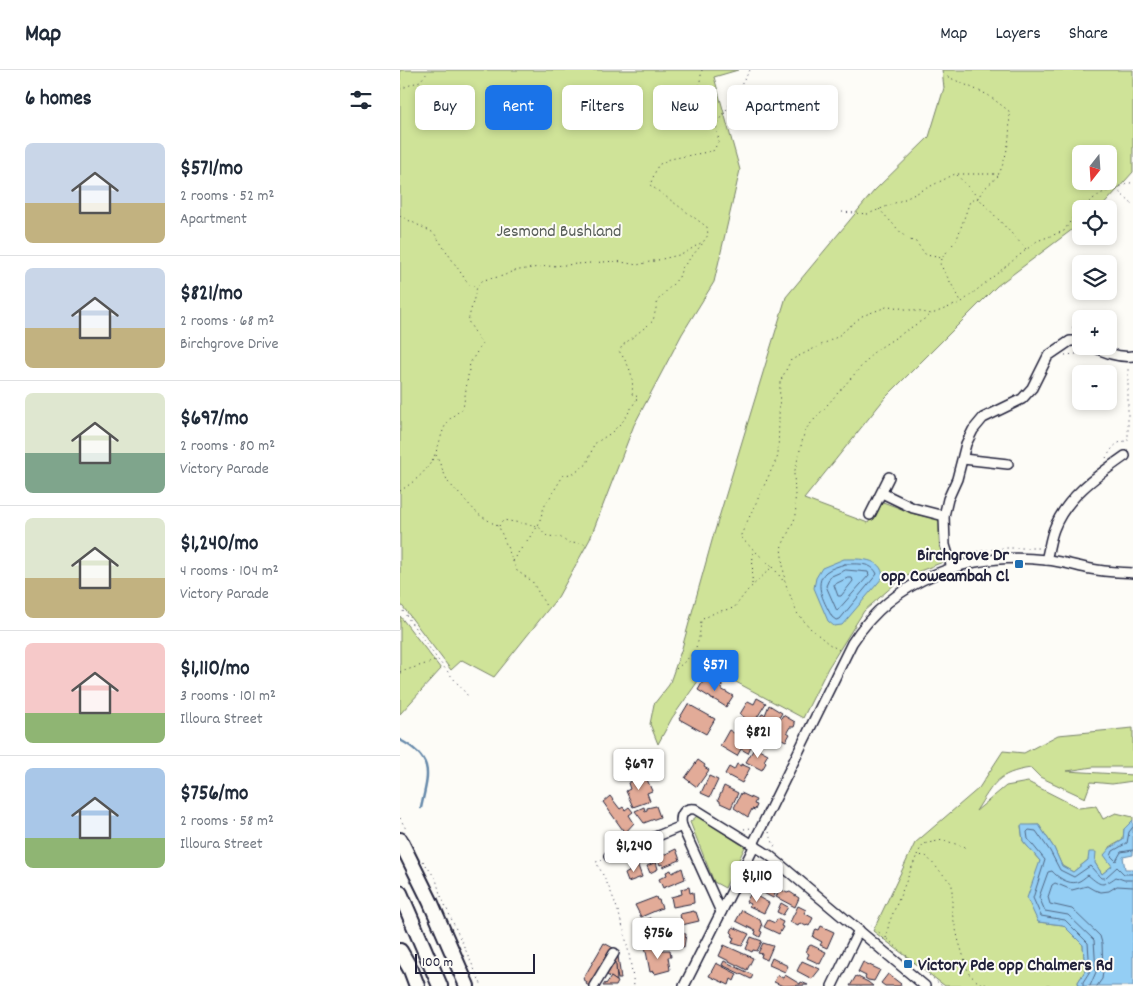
<!DOCTYPE html>
<html lang="en">
<head>
<meta charset="utf-8">
<style>
	:root { --surface:#fff; --page:#f6f6f7; --text:#1f2937; --muted:#747a83; --line:#e0e1e3; --accent:#1a73e8 }
	body { margin:0; font-family:Dekko,sans-serif; background:var(--page); color:var(--text); height:100vh; display:flex; flex-direction:column; font-size:19px; white-space:nowrap }
	* { box-sizing:border-box; margin:0 }
	p { font-size:16px; color:var(--muted) }
	.icon { flex:none; width:28px; height:28px; fill:none; stroke:currentColor; stroke-width:2; stroke-linecap:round; stroke-linejoin:round }
	.map { position:relative; flex:1; overflow:hidden }
	.panel { display:flex; flex-direction:column; background:var(--surface); width:400px }
	.panel>* { flex:none }
	.guide { position:absolute; left:15px; top:15px; width:475px; height:45px; display:flex; gap:10px }
	.needle { width:32px; rotate:197deg }
	.controls { position:absolute; left:672px; top:75px; display:grid; gap:10px }
	.controls a { display:grid; place-items:center; width:45px; height:45px; border-radius:8px; background:var(--surface); box-shadow:0 2px 8px #0003; font-size:25px }
	.scale { position:absolute; left:15px; bottom:12px; width:120px; box-sizing:border-box; padding-left:5px; border:2px solid #22223b; border-top:0; font-size:14px; line-height:18px; white-space:nowrap; color:#22223b; -webkit-text-stroke:4px #fdfcf7; paint-order:stroke }
	.price { position:absolute; translate:-50% -42px; padding:0 11px; border-radius:5px; background:#fff; color:#222; font-size:16px; line-height:32px; filter:drop-shadow(0 1px 2px #0008) }
	.price::after { content:''; position:absolute; left:50%; top:30px; width:15px; height:11px; margin-left:-8px; background:inherit; clip-path:polygon(0 0,100% 0,50% 100%) }
	.price.active { background:var(--accent); color:#fff }
	ul { padding:0; list-style:none }
	li { display:flex; align-items:center; gap:15px; height:125px; padding:0 25px }
	li+li { border-top:1px solid var(--line) }
	li span { display:grid; place-items:center; flex:none; width:140px; height:100px; border-radius:8px; color:#555 }
	li>.icon { margin-inline-start:auto }
	span .icon { width:60px; height:60px; fill:#fffc; stroke-width:1 }
	li b { font-size:21px }
	h2 { display:flex; justify-content:space-between; align-items:center; height:60px; padding:0 25px; font-size:21px }
	.tag { padding:0 18px; border-radius:8px; background:var(--surface); box-shadow:0 2px 8px #0003; font-size:18px; line-height:45px }
	.tag.active { background:var(--accent); color:#fff }
	header { display:flex; align-items:center; gap:30px; box-sizing:border-box; height:70px; padding:0 25px; background:var(--surface); border-bottom:1px solid var(--line) }
	header strong { font-size:24px }
	nav { display:flex; gap:28px; margin-inline-start:auto; font-size:18px }
	main { display:flex; flex:1; min-height:0 }
	.map>svg:first-child { display:block }
	.green { fill:#cfe398; stroke:#78826a; fill-rule:evenodd }
	.water { fill:#94cef4; stroke:#6689aa }
	.lines { fill:none; stroke-linecap:round; stroke-linejoin:round }
	.shore { stroke:#506785; stroke-width:1 }
	.stream { stroke:#6689aa; stroke-width:2.5 }
	.building { fill:#e2ab98; stroke:#22223b }
	.minor-casing { stroke:#22223b; stroke-width:12 }
	.highway-casing { stroke:#22223b; stroke-width:18 }
	.path { stroke:#22223b; stroke-width:1; stroke-dasharray:1 4; stroke-linecap:butt }
	.minor { stroke:#fdfcf7; stroke-width:9 }
	.highway { stroke:#fdfcf7; stroke-width:14 }
	.poi-dot { fill:#1f6fb2; stroke:#fdfcf7; stroke-width:2 }
	.labels { text-anchor:middle; stroke-width:4; stroke-linejoin:round; paint-order:stroke }
	.park-label { font-size:18px; fill:#565c57; stroke:#fdfcf7 }
	.poi-label { font-size:18px; font-weight:bold; fill:#22223b; stroke:#fdfcf7; text-anchor:end }
</style>
</head>
<body>
<header>
<strong>Map</strong>
<nav><a>Map</a><a>Layers</a><a>Share</a></nav>
</header>
<main>
<section class="panel">
<h2>6 homes<svg class="icon" aria-label="filters" viewBox="0 0 24 24"><path d="M4 7h16M4 17h16"/><circle cx="9" cy="7" r="2"/><circle cx="15" cy="17" r="2"/></svg></h2>
<ul>
<li><span style="background:linear-gradient(#c9d6e8 60%,#c2b280 0)"><svg class="icon" aria-label="home" viewBox="0 0 24 24"><path d="M3 11l9-7 9 7M6 9v11h12V9"/></svg></span><div><b>$571/mo</b><p>2 rooms · 52 m²</p><p>Apartment</p></div></li>
<li><span style="background:linear-gradient(#c9d6e8 60%,#c2b280 0)"><svg class="icon" aria-label="home" viewBox="0 0 24 24"><path d="M3 11l9-7 9 7M6 9v11h12V9"/></svg></span><div><b>$821/mo</b><p>2 rooms · 68 m²</p><p>Birchgrove Drive</p></div></li>
<li><span style="background:linear-gradient(#dfe7d0 60%,#7fa58c 0)"><svg class="icon" aria-label="home" viewBox="0 0 24 24"><path d="M3 11l9-7 9 7M6 9v11h12V9"/></svg></span><div><b>$697/mo</b><p>2 rooms · 80 m²</p><p>Victory Parade</p></div></li>
<li><span style="background:linear-gradient(#dfe7d0 60%,#c2b280 0)"><svg class="icon" aria-label="home" viewBox="0 0 24 24"><path d="M3 11l9-7 9 7M6 9v11h12V9"/></svg></span><div><b>$1,240/mo</b><p>4 rooms · 104 m²</p><p>Victory Parade</p></div></li>
<li><span style="background:linear-gradient(#f6c9c9 70%,#8fb573 0)"><svg class="icon" aria-label="home" viewBox="0 0 24 24"><path d="M3 11l9-7 9 7M6 9v11h12V9"/></svg></span><div><b>$1,110/mo</b><p>3 rooms · 101 m²</p><p>Illoura Street</p></div></li>
<li><span style="background:linear-gradient(#a9c7e8 70%,#8fb573 0)"><svg class="icon" aria-label="home" viewBox="0 0 24 24"><path d="M3 11l9-7 9 7M6 9v11h12V9"/></svg></span><div><b>$756/mo</b><p>2 rooms · 58 m²</p><p>Illoura Street</p></div></li>
</ul>
</section>
<div class="map">
<svg width="733" height="916" viewBox="0 0 733 916">
	<rect width="100%" height="100%" fill="#fdfcf7"/>
	<filter id="ink" filterUnits="userSpaceOnUse"><feTurbulence type="fractalNoise" baseFrequency=".02" numOctaves="2"/><feDisplacementMap in="SourceGraphic" scale="10" xChannelSelector="R" yChannelSelector="G"/><feConvolveMatrix kernelMatrix="1 2 1 2 8 2 1 2 1" color-interpolation-filters="sRGB"/></filter>
	<g filter="url(#ink)">
		<g class="green">
			<path d="M0,0H338L314,7L340,100L314,212L282,264L234,355L190,469L158,527L94,607L62,590L51,600L0,533Z"/>
			<path d="M542,0H733V102L700,139H681V153L597,216L485,328L404,429L468,453L483,432L515,444L541,450L543,492L502,508L464,541L428,598L403,648L308,597L272,648L258,674L250,654L254,634L269,615L282,578L313,467L386,227L474,121L529,67L544,18ZM681,84H709V111H681Z"/>
			<path d="M0,546L41,599L0,644Z"/>
			<path d="M733,658V697H693L667,701L733,705V711L712,714L691,712L685,728L640,707L631,698C597,703 594,713 576,741L606,716L628,712L679,738L696,736L703,749L716,743L733,747V750L724,759L723,770L710,777L712,796L702,804L695,793L688,790L673,802L662,796L654,778L639,755L621,756L623,771L640,791L638,852L663,855L683,875L685,901L678,912L679,916H545L473,861L515,773L579,718L603,681L624,683L658,665Z"/>
			<path d="M297,746L345,777L325,818L314,812L290,752Z"/>
		</g>
		<g class="water">
			<path d="M444,489C459,489 482,487 483,507L442,555L434,556L428,551L414,518L416,508L422,498Z"/>
			<path d="M733,750V785L723,787L725,799H733V916H679L678,912L685,901L683,875L663,855L638,852L627,828L640,791L623,771L621,755H639L654,778L662,796L673,802L688,790L689,782H696L695,793L702,804L712,796L704,785L710,778L723,770L724,759Z"/>
		</g>
		<g class="lines">
			<g class="shore">
				<path d="M445,494C457,494 472,492 477,504L440,549L436,550L432,547C426,535 412,514 426,502C431,498 439,496 445,494Z"/>
				<path d="M446,500L468,502L469,505L437,541L426,516L430,507Z"/>
				<path d="M448,508H452L453,511L441,526H438L434,515Z"/>
				<path d="M733,757L729,762L727,773L713,781L711,786L716,791L721,782L733,780"/>
				<path d="M683,916V912L690,901L688,873L665,850L641,846L633,828L645,790L628,769L627,762L629,760L636,761L650,781L660,800L674,807L690,796L701,808H705L717,797L724,804H733"/>
				<path d="M690,916L696,902L694,870L668,845L645,841L639,827L648,802L652,801C657,807 669,815 677,812C681,811 685,807 688,805C701,816 702,817 716,807L724,810H733"/>
				<path d="M697,916L702,909L703,901L702,873L700,866L672,839L650,834L648,827L652,815L655,813L672,820L687,816L694,820L701,822L709,821L717,816L733,817"/>
			</g>
			<path class="stream" d="M0,670C36,689 28,705 21,738"/>
		</g>
		<g class="building">
			<path d="M305,608L316,614L318,613L322,615L321,619L333,626L326,637L315,630L311,629V628L298,620Z"/>
			<path d="M357,628L366,633L353,654L340,644L348,631L354,634Z"/>
			<path d="M288,634L315,649L306,664L279,649Z"/>
			<path d="M369,635L382,643L370,662L356,653L362,644L365,645Z"/>
			<path d="M383,645L395,652V654L394,657H390L387,662L390,664L386,671L371,664Z"/>
			<path d="M329,660L352,674L348,683L341,679L337,686L320,676Z"/>
			<path d="M355,677L368,684L364,691L366,693L362,700L346,692Z"/>
			<path d="M298,690L305,695L304,697L309,700L297,717L285,708Z"/>
			<path d="M337,694L341,696V694L350,698L342,713L325,704L329,697L334,700Z"/>
			<path d="M245,705L252,721L247,723L250,731L233,737L226,721L230,719L228,713Z"/>
			<path d="M309,706L318,710L310,727L301,723Z"/>
			<path d="M324,716L338,723L331,738L320,733V731L318,730Z"/>
			<path d="M341,723L356,730L354,734L357,735L355,740L352,739L348,747L334,738Z"/>
			<path d="M210,726L220,739L223,737L225,740L229,737L233,742L229,745L234,753L225,763L203,732Z"/>
			<path d="M256,736L260,747L244,753L235,741L244,737L245,741L247,740V738Z"/>
			<path d="M276,779L280,790L263,797L262,794L260,795L257,788Z"/>
			<path d="M256,792L258,799L250,803L247,796Z"/>
			<path d="M237,793L242,807L228,812L225,804L230,801L229,799L233,798L232,795Z"/>
			<path d="M282,798L285,809L263,818L259,809L267,805L266,802L271,800L272,803Z"/>
			<path d="M362,802L378,813L373,823L375,824L373,828L352,817L354,814L358,816L359,813L356,811L359,805H361Z"/>
			<path d="M289,817L290,823L293,822L294,833L273,837L271,827L282,824L281,819Z"/>
			<path d="M380,819L387,823L390,822L399,828L395,837L376,827Z"/>
			<path d="M351,823L369,833L364,843L349,836L350,834L346,832Z"/>
			<path d="M256,827L257,830H259L262,838L241,847L235,835Z"/>
			<path d="M381,833L388,837L383,845L377,842Z"/>
			<path d="M398,836L406,840L404,843L413,848L409,856L407,855L406,856L400,853L398,856L390,852Z"/>
			<path d="M342,840L360,850L362,856L360,861L362,862L360,867L355,864L356,861L336,851Z"/>
			<path d="M294,841V842H296L299,851L282,855L280,844Z"/>
			<path d="M251,848L254,859L245,861L242,851Z"/>
			<path d="M377,849L383,852L381,856L383,857L379,864L364,857L368,850L375,853Z"/>
			<path d="M421,856L434,862L427,878L420,875L422,872L413,867L416,859L419,860Z"/>
			<path d="M333,857L349,864L342,876L332,873L334,867L332,866L333,864L331,862Z"/>
			<path d="M265,861L286,864L284,877L268,875V872L265,871Z"/>
			<path d="M248,863L257,865L255,876L246,875Z"/>
			<path d="M351,867L362,871L357,881L353,880L352,882L346,879Z"/>
			<path d="M204,873L215,879L193,914L189,916L186,914L187,912L183,909Z"/>
			<path d="M363,873L373,876L367,890L361,887L362,884L358,883Z"/>
			<path d="M324,875L353,888L347,900L319,886Z"/>
			<path d="M411,875L426,882L420,894L407,888L409,884L406,882L409,876Z"/>
			<path d="M245,876L254,877L255,880H270L271,887H268L270,900L255,904L254,901L250,902Z"/>
			<path d="M218,886L221,909H218L214,887Z"/>
			<path d="M372,888L388,896L385,902L369,895Z"/>
			<path d="M324,891L353,905L351,909L322,895Z"/>
			<path d="M402,891L420,899L412,909L397,901Z"/>
			<path d="M463,892L480,900L474,911L468,910L465,908L466,906L458,902Z"/>
			<path d="M316,893L337,904L334,911L331,909L329,915L309,906Z"/>
			<path d="M213,894L216,895L217,911L207,905Z"/>
			<path d="M488,904L501,914L500,916H485L481,913Z"/>
			<path d="M377,905L383,908L385,905L400,914L401,912L408,915L383,916L374,912Z"/>
			<path d="M456,906L468,912L473,916H450Z"/>
			<path d="M211,907L218,912L216,916H203L205,913L206,914Z"/>
		</g>
		<g class="lines">
			<defs>
				<g id="minor">
					<path d="M692,276C705,283 718,288 733,286"/>
					<path d="M563,389L608,394"/>
					<path d="M482,423L513,438L544,446"/>
					<path d="M470,445L489,407"/>
					<path d="M646,490C649,480 650,469 654,459C666,427 698,405 725,386"/>
					<path d="M552,498L545,475L544,446L548,429L557,409L566,374L573,360L583,348L622,329L632,318L648,286L670,271H681"/>
					<path d="M282,756L321,842"/>
					<path d="M353,774L452,573C494,508 570,481 646,490C661,491 676,496 691,499C705,502 719,502 733,503"/>
					<path d="M209,786L282,756C279,746 284,737 295,739L369,785L525,916"/>
					<path d="M194,916L214,883"/>
					<path d="M284,916L355,775"/>
					<path d="M432,916L459,860"/>
				</g>
				<g id="highway">
					<path d="M0,770L30,831L67,916"/>
					<path d="M0,823L40,916"/>
					<path d="M0,881L11,900L17,916"/>
				</g>
			</defs>
			<use href="#minor" class="minor-casing"/>
			<use href="#highway" class="highway-casing"/>
			<g class="path">
				<path d="M0,19L20,11L30,0"/>
				<path d="M316,57L350,0"/>
				<path d="M557,105L626,179"/>
				<path d="M716,119L733,135"/>
				<path d="M479,139L507,169L516,172L526,185L542,188L557,169L570,131L578,128L583,120L599,105"/>
				<path d="M442,142L468,144L507,128L555,104H599C608,83 611,64 609,41L588,25L546,6"/>
				<path d="M0,146L34,163L69,215L77,217"/>
				<path d="M542,189L540,194L561,231"/>
				<path d="M672,257L681,262"/>
				<path d="M665,285L676,284L682,280"/>
				<path d="M36,385L48,412L78,444L99,457L117,501L132,511L146,536"/>
				<path d="M706,388C712,379 715,371 728,371V296"/>
				<path d="M0,421C14,412 29,400 35,384C44,364 40,352 63,339L70,293L82,274L68,251L77,217L83,210L103,206L113,201L139,197L216,191L237,195L283,184L304,171L308,165L307,157L250,115L258,95L270,89L313,81L319,71L316,57L296,33L302,0"/>
				<path d="M99,456L103,450L138,456L147,466L160,467L168,473L187,474"/>
				<path d="M557,484L603,478H640"/>
				<path d="M112,491L138,456L144,437L163,406L176,402L187,394L194,374L211,363L224,350L238,327L232,324C234,305 230,297 219,281L223,275L253,251L258,230L274,213L279,207L282,198L303,173"/>
				<path d="M373,497L384,512"/>
				<path d="M352,514L353,481"/>
				<path d="M0,537L38,590L68,626"/>
				<path d="M439,580L429,574L411,559L397,543L385,512L381,478L396,446L394,404L405,360L475,281L532,244"/>
				<path d="M276,599C297,582 299,576 301,550L316,542L334,538L347,521L372,497L340,467L378,386L380,312L391,290L437,267L462,246L489,236L532,244L562,232L637,171L664,161L679,138L702,123L733,112"/>
				<path d="M0,602L38,590"/>
				<path d="M0,748L7,761"/>
				<path d="M344,759L351,758"/>
				<path d="M369,762L373,773L375,775L373,778"/>
				<path d="M565,777L543,770L523,774L517,785L526,786L552,814V843L559,872L569,904L579,913L593,916"/>
				<path d="M202,790L196,792C219,832 228,871 234,916"/>
				<path d="M23,791L36,809L40,824L82,916"/>
				<path d="M471,856L486,868"/>
				<path d="M486,868L489,853L517,785"/>
				<path d="M483,869L486,868L542,916"/>
			</g>
			<use href="#minor" class="minor"/>
			<use href="#highway" class="highway"/>
		</g>
	</g>
	<g class="poi-dot">
		<rect x="614" y="489" width="10" height="10" rx="2.5"/>
		<rect x="503" y="889" width="10" height="10" rx="2.5"/>
	</g>
	<g class="labels">
		<g class="park-label">
			<text x="159" y="166">Jesmond Bushland</text>
		</g>
		<g class="poi-label">
			<text x="609" y="490">Birchgrove Dr<tspan x="609" dy="21">opp Coweambah Cl</tspan></text>
			<text x="518" y="900" text-anchor="start">Victory Pde opp Chalmers Rd</text>
		</g>
	</g>
</svg>
<div class="controls">
<a><svg class="needle" viewBox="-14 -14 28 28"><path d="M0-13l5 13h-10z" fill="#e53935"/><path d="M0 13l5-13h-10z" fill="#747a83"/></svg></a>
<a><svg class="icon" aria-label="locate" viewBox="0 0 24 24"><circle cx="12" cy="12" r="6"/><path d="M12 2v4M12 18v4M2 12h4M18 12h4"/></svg></a>
<a><svg class="icon" aria-label="layers" viewBox="0 0 24 24"><path d="M12 4l9 5-9 5-9-5zM3 14l9 5 9-5"/></svg></a>
<a>+</a>
<a>−</a>
</div>
<div class="scale">100 m</div>
<b class="price active" style="left:315px;top:622px">$571</b>
<b class="price" style="left:358px;top:689px">$821</b>
<b class="price" style="left:239px;top:721px">$697</b>
<b class="price" style="left:234px;top:803px">$1,240</b>
<b class="price" style="left:357px;top:833px">$1,110</b>
<b class="price" style="left:258px;top:890px">$756</b>
<div class="guide">
<a class="tag">Buy</a>
<a class="tag active">Rent</a>
<a class="tag">Filters</a>
<a class="tag">New</a>
<a class="tag">Apartment</a>
</div>
</div>
</main>
</body>
</html>
